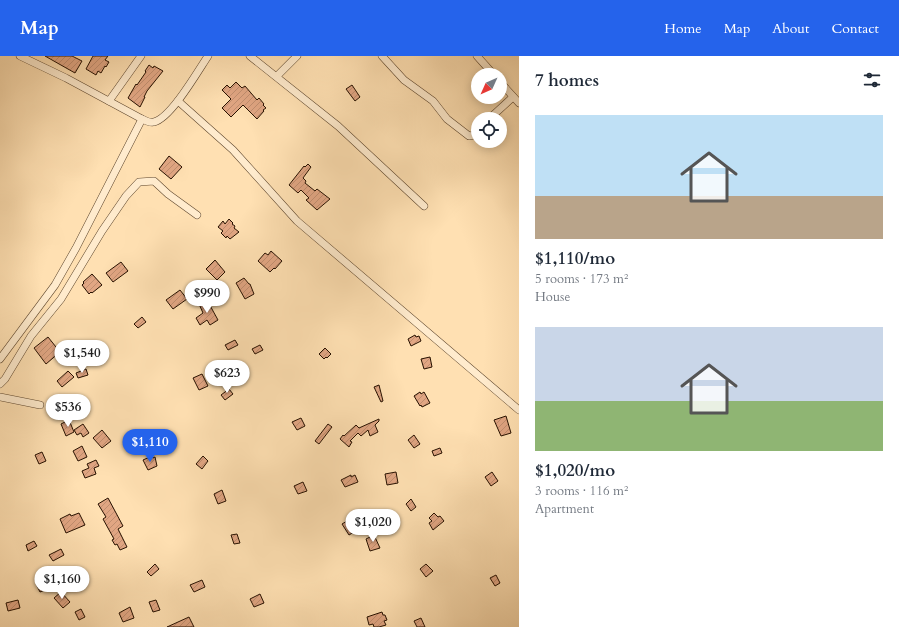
<!DOCTYPE html>
<html lang="en">
<head>
<meta charset="utf-8">
<style>
	:root { --surface:#fff; --page:#f2f2f3; --text:#1f2937; --muted:#747a83; --accent:#2563eb }
	body { margin:0; font-family:Cardo,serif; background:var(--page); color:var(--text); height:100vh; display:flex; flex-direction:column; font-size:15px; white-space:nowrap }
	* { box-sizing:border-box; margin:0 }
	p { font-size:13px; color:var(--muted) }
	.icon { flex:none; width:22px; height:22px; fill:none; stroke:currentColor; stroke-width:2; stroke-linecap:round; stroke-linejoin:round }
	.map { position:relative; flex:1; overflow:hidden }
	.details { display:flex; flex-direction:column; background:var(--surface); width:380px }
	.details>* { flex:none }
	.needle { width:26px; rotate:225deg }
	.fabs { position:absolute; left:471px; top:12px; display:grid; gap:8px }
	.fabs a { display:grid; place-items:center; width:36px; height:36px; border-radius:50%; background:var(--surface); box-shadow:0 2px 10px #0003; font-size:20px }
	.price { position:absolute; translate:-50% -34px; padding:0 9px; border-radius:14px; background:#fff; color:#222; font-size:13px; line-height:26px; filter:drop-shadow(0 1px 2px #0008) }
	.price::after { content:''; position:absolute; left:50%; top:24px; width:12px; height:9px; margin-left:-6px; background:inherit; clip-path:polygon(0 0,100% 0,50% 100%) }
	.price.current { background:var(--accent); color:#fff }
	ul { padding:0; list-style:none }
	li { display:grid; align-content:center; gap:8px; height:212px; padding:0 16px }
	li span { display:grid; place-items:center; height:124px; border-radius:0px; color:#555 }
	li>.icon { margin-inline-start:auto }
	span .icon { width:72px; height:72px; fill:#fffc; stroke-width:1 }
	li b { font-size:17px }
	h2 { display:flex; justify-content:space-between; align-items:center; height:48px; padding:0 16px; font-size:17px }
	header { display:flex; align-items:center; gap:24px; box-sizing:border-box; height:56px; padding:0 20px; background:var(--accent); color:#fff }
	header strong { font-size:19px }
	nav { display:flex; gap:22px; margin-inline-start:auto; font-size:14px }
	main { display:flex; flex:1; min-height:0 }
	.map>svg:first-child { display:block }
	.building { fill:url(#building-hatch); stroke:#271100 }
	.lines { fill:none; stroke-linecap:round; stroke-linejoin:round }
	.minor-casing { stroke:#5d452c; stroke-width:8 }
	.minor { stroke:#ffebcd; stroke-width:7 }
</style>
</head>
<body>
<header>
<strong>Map</strong>
<nav><a>Home</a><a>Map</a><a>About</a><a>Contact</a></nav>
</header>
<main>
<div class="map">
<svg width="519" height="571" viewBox="0 0 519 571">
	<defs>
		<pattern id="building-hatch" width="6" height="6" patternUnits="userSpaceOnUse"><rect width="6" height="6" fill="#e1a683"/><path d="M-1 1l2-2M0 6l6-6M5 7l2-2" fill="none" stroke="#c18e6f"/></pattern>
	</defs>
	<rect width="100%" height="100%" fill="#ffe0b2"/>
	<filter id="stains"><feTurbulence type="fractalNoise" baseFrequency=".005" numOctaves="4"/><feColorMatrix values="0 0 0 0 .2 0 0 0 0 .09 0 0 0 0 .02 0 0 0 .5 -.17"/></filter>
	<radialGradient id="worn" r=".72"><stop offset=".6" stop-color="#630" stop-opacity="0"/><stop offset="1" stop-color="#630" stop-opacity=".3"/></radialGradient>
	<g class="building">
		<path d="M45,0H72L82,5L75,17Z"/>
		<path d="M93,0H108L105,4L109,6L106,11L105,10L101,17L98,15L96,19L86,13Z"/>
		<path d="M149,9L153,12L154,10L163,15L147,35L144,41H145L140,51L128,42L136,28L137,29L146,16L145,15Z"/>
		<path d="M236,26L242,32L245,30L257,44L259,42L264,48L263,49L266,52L263,54L264,55L257,63L243,49L231,61L222,52L231,43L222,34L227,29L230,32Z"/>
		<path d="M352,29L360,41L355,45L346,33Z"/>
		<path d="M169,100L182,111L171,123L159,113Z"/>
		<path d="M308,108L311,111L303,122L306,125L305,127L315,135L317,133L330,143L317,154L306,144L309,142L301,134L298,137L289,129L304,110L305,111Z"/>
		<path d="M229,163L233,167L232,168L235,170L234,172L239,176L230,183L227,180L226,182L221,177L223,175L218,171L223,165L225,168Z"/>
		<path d="M271,195L282,205L275,213L274,212L270,216L258,205L265,197L268,199Z"/>
		<path d="M215,204L225,216L217,224L206,213Z"/>
		<path d="M121,206L128,215L113,226L106,217Z"/>
		<path d="M92,218L102,229L92,237L91,236L89,238L82,229L84,227L83,226Z"/>
		<path d="M244,222L249,228H250L254,238L245,243L236,227Z"/>
		<path d="M180,234L187,243L173,253L166,244Z"/>
		<path d="M207,244L218,264L210,269L207,264L200,269L196,262L203,257L199,248Z"/>
		<path d="M142,261L146,266L138,272L134,268Z"/>
		<path d="M415,279L416,281L419,280L421,285L411,290L408,283Z"/>
		<path d="M48,281L60,296L46,308L34,292Z"/>
		<path d="M235,284L238,289L228,294L225,289Z"/>
		<path d="M260,289L263,294L255,298L252,293Z"/>
		<path d="M325,292L331,298L327,302L326,301L324,303L319,298Z"/>
		<path d="M430,301L432,311L424,313L421,303Z"/>
		<path d="M86,313L88,319L78,322L76,317Z"/>
		<path d="M68,315L74,321L62,331L57,325Z"/>
		<path d="M202,318L208,330L199,334L193,322Z"/>
		<path d="M379,329L383,345L381,346L374,331Z"/>
		<path d="M229,333L233,338L225,344L221,339Z"/>
		<path d="M420,336L421,338L424,336L430,347L422,351L421,349L420,350L414,340Z"/>
		<path d="M506,360L511,377L501,380L494,364Z"/>
		<path d="M301,362L305,370L297,374L292,366Z"/>
		<path d="M379,363V365L375,369L378,376L370,380L368,374L361,380L358,377L350,385L352,386L349,391L340,383L343,379L344,380L356,369L359,372Z"/>
		<path d="M69,364L74,376L66,380L61,368Z"/>
		<path d="M83,368L89,377L83,381L81,377L77,379L74,374Z"/>
		<path d="M328,368L332,371L319,388L315,385Z"/>
		<path d="M102,374L111,385L102,392L93,382Z"/>
		<path d="M414,379L420,388L414,392L408,384Z"/>
		<path d="M82,390L87,401L78,405L73,395Z"/>
		<path d="M440,392L442,397L434,400L432,395Z"/>
		<path d="M42,396L46,405L39,408L35,399Z"/>
		<path d="M152,400L153,402L155,401L157,410L148,414L143,404Z"/>
		<path d="M203,400L208,405L202,413L196,408Z"/>
		<path d="M96,404L99,410L94,412L96,418L85,422L82,415L89,412L87,408Z"/>
		<path d="M396,416L398,427L387,429L385,418Z"/>
		<path d="M492,416L498,425L491,430L485,421Z"/>
		<path d="M351,419V421L355,419L358,426L345,431L341,424Z"/>
		<path d="M303,426L307,435L298,438L294,430Z"/>
		<path d="M222,434L226,445L218,448L214,438Z"/>
		<path d="M108,442L123,470L118,473L127,491L120,494L117,488L115,489L112,484L114,483L103,463L106,461L98,448Z"/>
		<path d="M411,443L416,451L411,455L406,448Z"/>
		<path d="M79,457L85,469L66,477L60,463L70,458L71,460Z"/>
		<path d="M434,457L438,461L440,460L444,465L433,474L429,467L432,465L429,462Z"/>
		<path d="M347,465L354,476L349,479L342,468Z"/>
		<path d="M237,478L240,487L234,488L231,479Z"/>
		<path d="M374,479L380,492L370,495L366,483Z"/>
		<path d="M34,485L37,490L28,495L26,489Z"/>
		<path d="M61,493L64,499L53,505L49,499Z"/>
		<path d="M155,508L159,513L151,520L147,516Z"/>
		<path d="M426,508L433,515L426,521L420,513Z"/>
		<path d="M67,514L70,519L62,524L58,518Z"/>
		<path d="M496,519L500,527L495,530L490,522Z"/>
		<path d="M48,523L52,531L40,536L36,528Z"/>
		<path d="M202,524L205,531L194,536L190,529Z"/>
		<path d="M61,536L70,546L63,552L54,542Z"/>
		<path d="M260,538L264,547L254,551L250,543Z"/>
		<path d="M18,544L20,552L8,555L6,547Z"/>
		<path d="M156,544L160,554L153,556L149,546Z"/>
		<path d="M130,551L134,562L123,566L119,557Z"/>
		<path d="M81,553L85,561L79,564L75,556Z"/>
		<path d="M382,556L383,559H385L387,564L384,565L386,569L379,571H374L373,568L369,569L367,561Z"/>
		<path d="M189,561L194,571H167Z"/>
		<path d="M421,562L425,571H417L414,565Z"/>
	</g>
	<g class="lines">
		<defs>
			<g id="minor">
				<path d="M20,0L66,22L142,63C146,65 151,67 154,66C171,62 198,15 208,0"/>
				<path d="M250,0L338,70L424,150"/>
				<path d="M382,0L404,24L433,45L447,63L469,80L475,79L478,75"/>
				<path d="M477,0L494,19"/>
				<path d="M277,20L297,0"/>
				<path d="M500,26L519,47"/>
				<path d="M109,45L141,0"/>
				<path d="M178,45L233,94L297,165L519,354"/>
				<path d="M489,63L513,41"/>
				<path d="M0,303L55,229L76,192L142,63"/>
				<path d="M0,328L5,323L31,280L61,243L102,175L126,140L139,126L154,125L168,138L197,159"/>
				<path d="M0,341L40,349"/>
			</g>
		</defs>
		<use href="#minor" class="minor-casing"/>
		<use href="#minor" class="minor"/>
	</g>
	<rect width="100%" height="100%" filter="url(#stains)"/>
	<rect width="100%" height="100%" fill="url(#worn)"/>
</svg>
<div class="fabs">
<a><svg class="needle" viewBox="-14 -14 28 28"><path d="M0-13l5 13h-10z" fill="#e53935"/><path d="M0 13l5-13h-10z" fill="#747a83"/></svg></a>
<a><svg class="icon" aria-label="locate" viewBox="0 0 24 24"><circle cx="12" cy="12" r="6"/><path d="M12 2v4M12 18v4M2 12h4M18 12h4"/></svg></a>
</div>
<b class="price" style="left:207px;top:258px">$990</b>
<b class="price" style="left:82px;top:318px">$1,540</b>
<b class="price" style="left:227px;top:338px">$623</b>
<b class="price" style="left:68px;top:372px">$536</b>
<b class="price current" style="left:150px;top:407px">$1,110</b>
<b class="price" style="left:373px;top:487px">$1,020</b>
<b class="price" style="left:62px;top:544px">$1,160</b>
</div>
<section class="details">
<h2>7 homes<svg class="icon" aria-label="filters" viewBox="0 0 24 24"><path d="M4 7h16M4 17h16"/><circle cx="9" cy="7" r="2"/><circle cx="15" cy="17" r="2"/></svg></h2>
<ul>
<li><span style="background:linear-gradient(#bfe0f5 65%,#b9a48a 0)"><svg class="icon" aria-label="home" viewBox="0 0 24 24"><path d="M3 11l9-7 9 7M6 9v11h12V9"/></svg></span><div><b>$1,110/mo</b><p>5 rooms · 173 m²</p><p>House</p></div></li>
<li><span style="background:linear-gradient(#c9d6e8 60%,#8fb573 0)"><svg class="icon" aria-label="home" viewBox="0 0 24 24"><path d="M3 11l9-7 9 7M6 9v11h12V9"/></svg></span><div><b>$1,020/mo</b><p>3 rooms · 116 m²</p><p>Apartment</p></div></li>
</ul>
</section>
</main>
</body>
</html>
